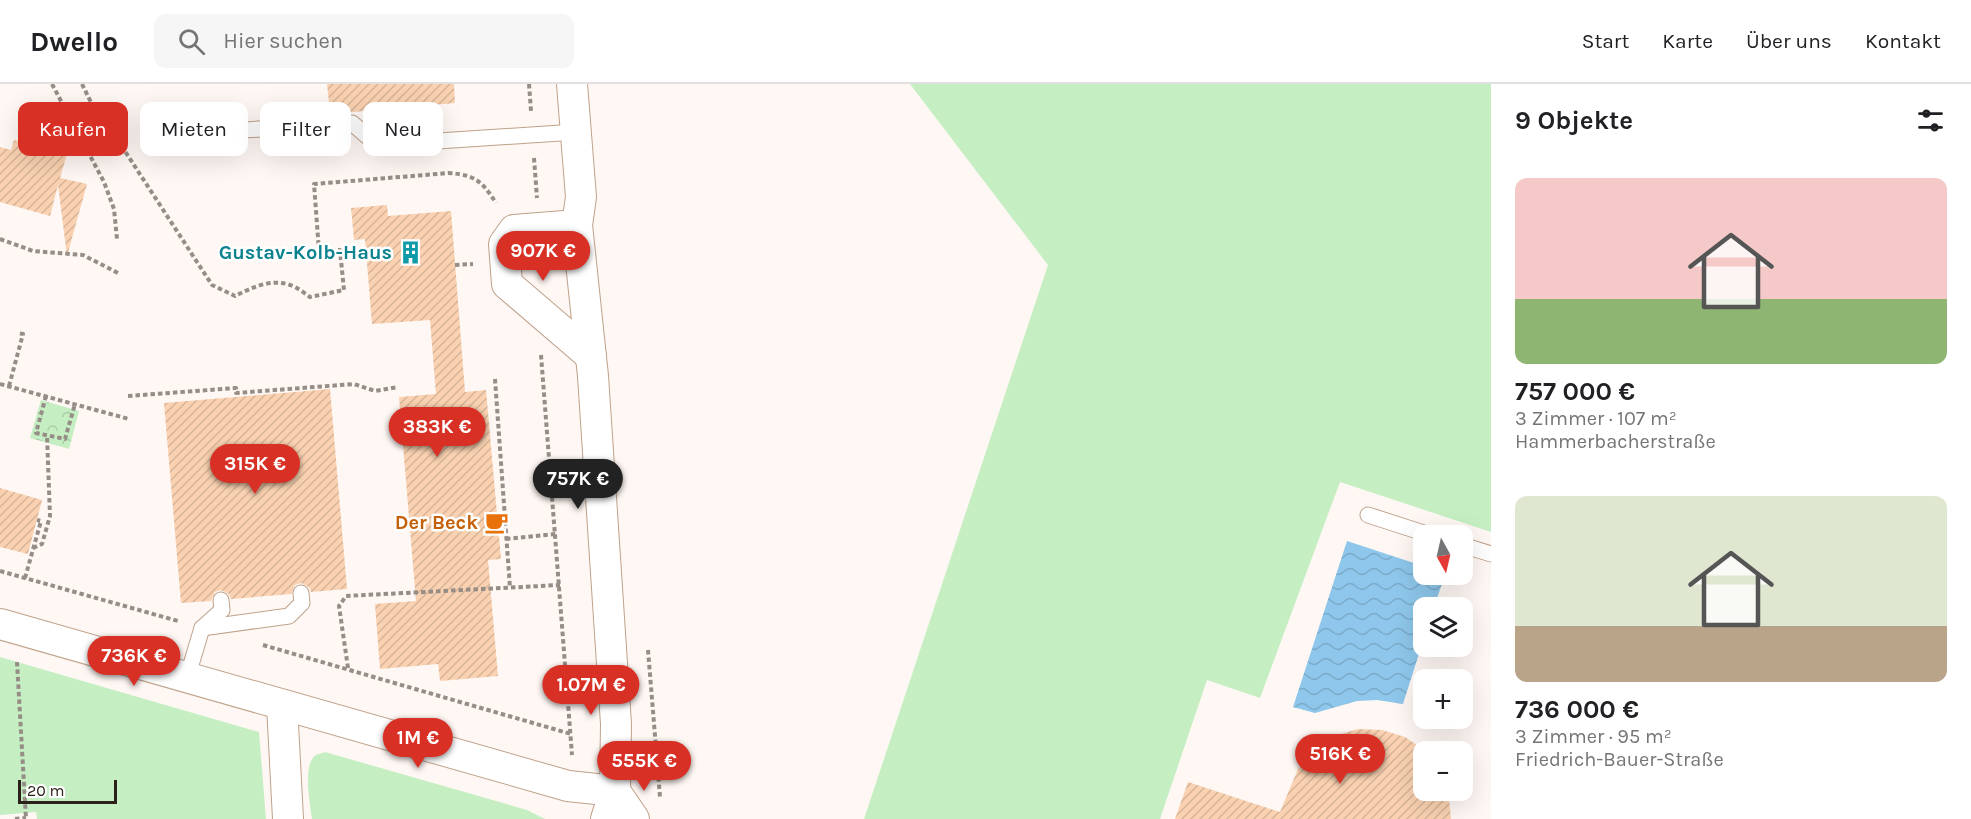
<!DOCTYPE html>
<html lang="de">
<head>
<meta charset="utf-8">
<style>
	:root { --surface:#fff; --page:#f6f6f6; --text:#202124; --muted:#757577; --line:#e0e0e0; --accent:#d93025 }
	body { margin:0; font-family:Karla,sans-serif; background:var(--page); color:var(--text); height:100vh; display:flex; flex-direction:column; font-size:22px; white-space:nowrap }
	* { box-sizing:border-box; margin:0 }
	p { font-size:20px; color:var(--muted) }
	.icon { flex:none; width:33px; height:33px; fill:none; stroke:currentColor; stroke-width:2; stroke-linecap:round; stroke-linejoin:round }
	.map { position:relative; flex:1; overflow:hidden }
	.drawer { display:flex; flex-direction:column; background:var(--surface); width:480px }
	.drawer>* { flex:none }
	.hud { position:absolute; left:18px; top:18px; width:570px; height:54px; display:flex; gap:12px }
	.needle { width:39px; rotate:172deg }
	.tools { position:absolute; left:1413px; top:441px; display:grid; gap:12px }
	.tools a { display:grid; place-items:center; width:60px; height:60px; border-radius:12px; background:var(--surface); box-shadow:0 6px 24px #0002; font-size:30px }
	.scale { position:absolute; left:18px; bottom:15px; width:99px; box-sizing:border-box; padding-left:6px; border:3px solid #2c2118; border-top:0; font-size:16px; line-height:21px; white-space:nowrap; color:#2c2118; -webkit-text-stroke:4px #fff; paint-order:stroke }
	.price { position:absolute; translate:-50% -51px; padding:0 14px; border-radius:21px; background:var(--accent); color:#fff; font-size:20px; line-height:39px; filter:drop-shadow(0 2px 3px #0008) }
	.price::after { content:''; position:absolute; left:50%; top:36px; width:18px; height:14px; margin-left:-9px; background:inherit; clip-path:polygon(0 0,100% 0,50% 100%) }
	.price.on { background:#222; color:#fff }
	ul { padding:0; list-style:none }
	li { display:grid; align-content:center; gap:12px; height:318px; padding:0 24px }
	li span { display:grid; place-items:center; height:186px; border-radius:12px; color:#555 }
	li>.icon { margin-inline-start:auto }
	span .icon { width:108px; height:108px; fill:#fffc; stroke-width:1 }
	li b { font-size:26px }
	h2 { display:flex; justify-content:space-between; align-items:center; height:72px; padding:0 24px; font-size:26px }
	.pill { padding:0 21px; border-radius:12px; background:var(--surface); box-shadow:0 6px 24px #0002; font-size:21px; line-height:54px }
	.pill.on { background:var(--accent); color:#fff }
	header { display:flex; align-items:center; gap:36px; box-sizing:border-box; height:84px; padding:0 30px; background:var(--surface); border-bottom:2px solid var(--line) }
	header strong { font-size:28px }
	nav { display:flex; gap:33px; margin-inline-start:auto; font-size:21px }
	.search { width:420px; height:54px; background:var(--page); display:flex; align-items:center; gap:15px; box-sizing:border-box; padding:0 21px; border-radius:12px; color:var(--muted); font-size:22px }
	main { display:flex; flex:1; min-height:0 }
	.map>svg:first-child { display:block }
	.grass { fill:#c5efc3 }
	.park { fill:url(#park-crowns) }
	.water { fill:url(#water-waves) }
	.building { fill:url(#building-hatch) }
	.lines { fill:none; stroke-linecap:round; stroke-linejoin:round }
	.service-casing { stroke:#bfa28b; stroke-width:17 }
	.minor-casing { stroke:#bfa28b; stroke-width:32 }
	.path { stroke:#968d86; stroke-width:4; stroke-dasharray:4.5 3; stroke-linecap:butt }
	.service { stroke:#fff; stroke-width:15 }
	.minor { stroke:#fff; stroke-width:30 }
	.labels { text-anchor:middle; stroke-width:5; stroke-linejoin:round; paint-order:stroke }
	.culture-label { font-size:20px; font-weight:bold; fill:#0d838f; stroke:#fff; text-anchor:end }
	.food-label { font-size:20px; font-weight:bold; fill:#c56008; stroke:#fff; text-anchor:end }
</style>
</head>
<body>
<header>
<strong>Dwello</strong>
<div class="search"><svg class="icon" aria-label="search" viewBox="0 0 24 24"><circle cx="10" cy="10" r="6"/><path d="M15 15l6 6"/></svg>Hier suchen</div>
<nav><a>Start</a><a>Karte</a><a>Über uns</a><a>Kontakt</a></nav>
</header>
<main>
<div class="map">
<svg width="1491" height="735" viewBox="0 0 1491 735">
	<defs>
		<pattern id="park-crowns" width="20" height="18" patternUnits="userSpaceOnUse" patternTransform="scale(1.5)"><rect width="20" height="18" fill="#c5efc3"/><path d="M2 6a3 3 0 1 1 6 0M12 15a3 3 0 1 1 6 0" fill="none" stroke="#a9cda7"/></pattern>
		<pattern id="water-waves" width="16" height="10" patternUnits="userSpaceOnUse" patternTransform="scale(1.5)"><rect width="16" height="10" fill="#8ec7eb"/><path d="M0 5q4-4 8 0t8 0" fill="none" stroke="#7babc9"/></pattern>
		<pattern id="building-hatch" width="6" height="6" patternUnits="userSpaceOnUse" patternTransform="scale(1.5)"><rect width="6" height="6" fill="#fad2b1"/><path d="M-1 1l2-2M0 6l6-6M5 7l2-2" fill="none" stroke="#d6b498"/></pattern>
	</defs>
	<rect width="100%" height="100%" fill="#fef7f3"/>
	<g class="grass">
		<path d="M910,0H1491V448L1340,398L1260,614L1207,596L1160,735H864L1048,181Z"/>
		<path d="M0,573L259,648L266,735H37L36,728L0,731Z"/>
		<path d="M325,668L527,726L545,735H312C310,720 302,680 316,671C317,670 324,669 325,668Z"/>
	</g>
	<path class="park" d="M41,316L79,327L69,365L30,354Z"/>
	<path class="water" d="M1347,457L1423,482L1424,490L1445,491L1434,523L1424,524L1423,557L1403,620L1377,616L1357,617L1315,629L1293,623Z"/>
	<g class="building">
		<path d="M327,0H454L455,19L342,29V25L330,27Z"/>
		<path d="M14,56L67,70L60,94L87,100L67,172L58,101L50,132L0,118V63L11,66Z"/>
		<path d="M387,121L388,132L451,127L465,308L486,306L501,475L488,476L498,592L440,597L438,580L380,585L375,520L416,517L399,313L436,310L430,236L372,240L365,155L354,156L351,124Z"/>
		<path d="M330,305L347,505L311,508L309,503L301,499L295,501L291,510L231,515L229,510L221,506L215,508L211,517L181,519L164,319Z"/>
		<path d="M0,404L42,416L28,470L0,463Z"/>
		<path d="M1358,645L1382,646L1405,653L1426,667L1424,668V706H1448L1451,735H1175L1188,698L1280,728L1298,685L1313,666L1334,652Z"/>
	</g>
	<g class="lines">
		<defs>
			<g id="service">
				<path d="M183,50L352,39L377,61L576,48"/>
				<path d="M1368,431L1433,452"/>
				<path d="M1462,461L1491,470"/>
				<path d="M202,544L289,532L302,519L301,509"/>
				<path d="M187,594L202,544L222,526L221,516"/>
			</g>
			<g id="minor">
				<path d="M572,0L581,113L577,141L593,292L616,640L615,707L606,735"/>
				<path d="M577,141L514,146L504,160L507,200L591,272"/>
				<path d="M0,540L568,702L615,707"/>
				<path d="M282,621L288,735"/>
				<path d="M615,707L634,735"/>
			</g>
		</defs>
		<use href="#service" class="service-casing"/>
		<use href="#minor" class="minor-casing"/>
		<g class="path">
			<path d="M52,0L104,98L114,125L117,155"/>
			<path d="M82,0L106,49L119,58L212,201L235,212C251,204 271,194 290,201C297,203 304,209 310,213L344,206L340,166L319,167L314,100L449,89C475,91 482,97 496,119"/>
			<path d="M529,0L531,27"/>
			<path d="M534,74L537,114"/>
			<path d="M0,155L33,167L83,171L120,190"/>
			<path d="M455,181L473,180"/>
			<path d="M541,271L572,671"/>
			<path d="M495,295L510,504"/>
			<path d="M0,300L129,335"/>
			<path d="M9,302L23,250L18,249"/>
			<path d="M46,312L36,349L65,355L75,320"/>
			<path d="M128,312L236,304V309L354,300L375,307L398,303"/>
			<path d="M506,455L556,450"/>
			<path d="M33,464L42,460L50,432L47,351"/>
			<path d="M0,487L178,537"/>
			<path d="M25,494L41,437L37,436"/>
			<path d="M263,561L571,650"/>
			<path d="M648,566L660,713"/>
			<path d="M17,578L26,735"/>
			<path d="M348,584L339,522L346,512L560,501"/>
			<path d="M15,735L26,734"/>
		</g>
		<use href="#service" class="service"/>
		<use href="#minor" class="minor"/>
	</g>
	<defs>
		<symbol id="building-bare" viewBox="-9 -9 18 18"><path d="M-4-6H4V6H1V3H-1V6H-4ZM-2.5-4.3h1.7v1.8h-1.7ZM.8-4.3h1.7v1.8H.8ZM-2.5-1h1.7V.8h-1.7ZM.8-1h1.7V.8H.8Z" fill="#0f9aa8" stroke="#fff" stroke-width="2.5" paint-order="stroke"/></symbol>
		<symbol id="cafe-bare" viewBox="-9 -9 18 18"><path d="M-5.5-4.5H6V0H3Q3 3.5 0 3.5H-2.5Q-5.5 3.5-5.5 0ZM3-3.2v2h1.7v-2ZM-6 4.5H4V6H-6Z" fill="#e8710a" stroke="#fff" stroke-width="2.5" paint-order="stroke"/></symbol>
	</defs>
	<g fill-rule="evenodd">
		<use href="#building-bare" x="394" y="152" width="33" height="33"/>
		<use href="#cafe-bare" x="480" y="422" width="33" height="33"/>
	</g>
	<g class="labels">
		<g class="culture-label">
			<text x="392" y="175">Gustav-Kolb-Haus</text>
		</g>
		<g class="food-label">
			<text x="478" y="445">Der Beck</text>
		</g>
	</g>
</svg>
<div class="tools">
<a><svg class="needle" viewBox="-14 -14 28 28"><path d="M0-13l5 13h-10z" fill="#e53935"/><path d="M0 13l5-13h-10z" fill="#757577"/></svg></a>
<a><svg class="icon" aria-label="layers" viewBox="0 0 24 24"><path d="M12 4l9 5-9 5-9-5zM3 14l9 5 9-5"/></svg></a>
<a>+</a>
<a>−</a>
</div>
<div class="scale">20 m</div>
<b class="price" style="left:543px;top:198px">907K €</b>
<b class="price" style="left:437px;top:374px">383K €</b>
<b class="price" style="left:255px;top:411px">315K €</b>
<b class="price on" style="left:578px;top:426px">757K €</b>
<b class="price" style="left:134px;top:603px">736K €</b>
<b class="price" style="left:591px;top:632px">1.07M €</b>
<b class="price" style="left:418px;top:685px">1M €</b>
<b class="price" style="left:1340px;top:701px">516K €</b>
<b class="price" style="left:644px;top:708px">555K €</b>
<div class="hud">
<a class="pill on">Kaufen</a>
<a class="pill">Mieten</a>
<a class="pill">Filter</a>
<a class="pill">Neu</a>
</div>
</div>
<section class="drawer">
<h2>9 Objekte<svg class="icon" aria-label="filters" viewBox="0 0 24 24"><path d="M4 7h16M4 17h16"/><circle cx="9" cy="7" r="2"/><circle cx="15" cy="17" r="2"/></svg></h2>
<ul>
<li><span style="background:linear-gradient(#f6c9c9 65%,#8fb573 0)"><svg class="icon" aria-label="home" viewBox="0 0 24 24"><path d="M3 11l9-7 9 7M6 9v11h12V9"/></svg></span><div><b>757 000 €</b><p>3 Zimmer · 107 m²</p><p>Hammerbacherstraße</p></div></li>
<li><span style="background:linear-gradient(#dfe7d0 70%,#b9a48a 0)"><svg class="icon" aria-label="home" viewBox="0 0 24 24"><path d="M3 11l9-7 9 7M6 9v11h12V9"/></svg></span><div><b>736 000 €</b><p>3 Zimmer · 95 m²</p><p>Friedrich-Bauer-Straße</p></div></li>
</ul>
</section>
</main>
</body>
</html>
